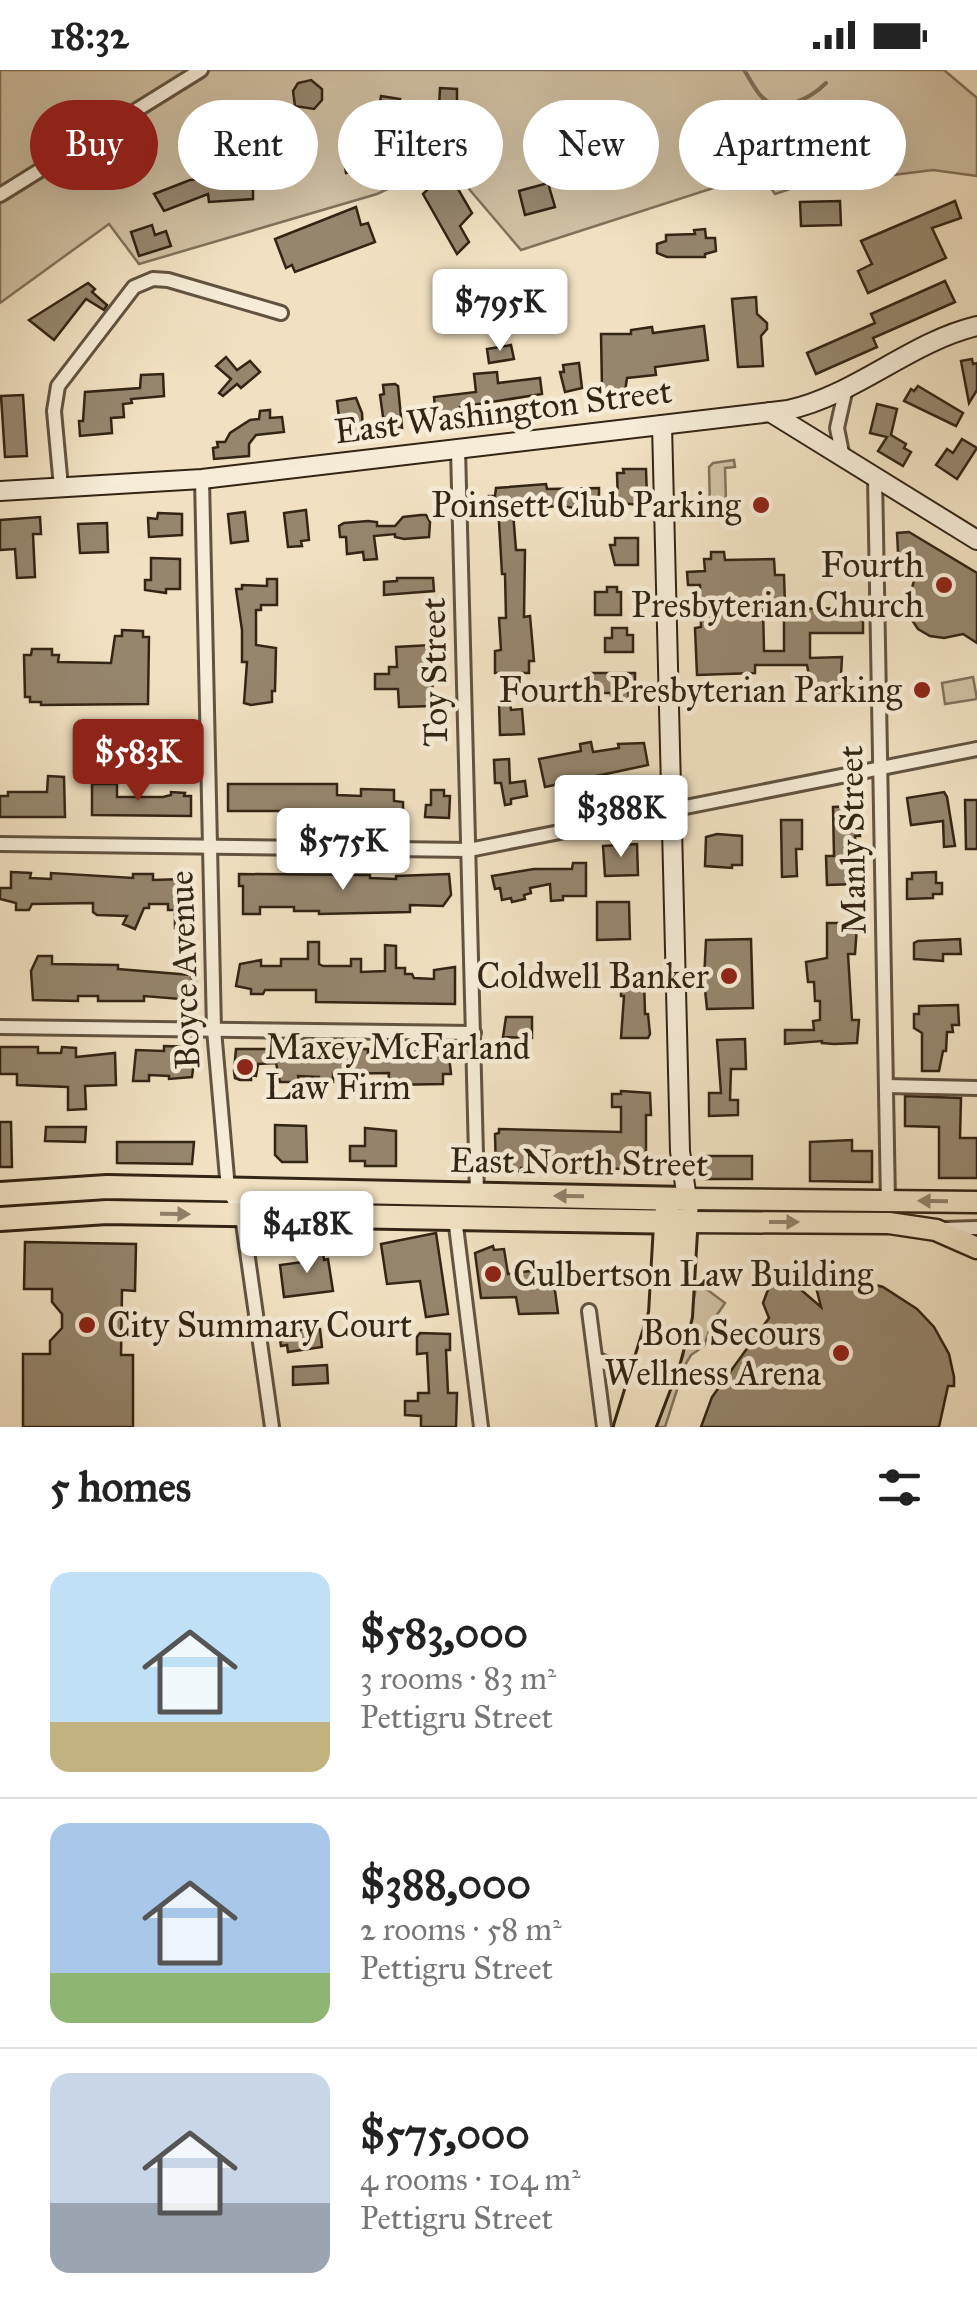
<!DOCTYPE html>
<html lang="en">
<head>
<meta charset="utf-8">
<style>
	:root { --surface:#fff; --page:#f2f2f2; --text:#222; --muted:#767676; --line:#e0e0e0; --accent:#8f2418 }
	body { margin:0; font-family:"IM FELL Great Primer",serif; background:var(--page); color:var(--text); height:100vh; display:flex; flex-direction:column; font-size:38px; white-space:nowrap }
	* { box-sizing:border-box; margin:0 }
	p { font-size:32px; color:var(--muted) }
	.icon { flex:none; width:55px; height:55px; fill:none; stroke:currentColor; stroke-width:2; stroke-linecap:round; stroke-linejoin:round }
	.map { position:relative; height:1357px; overflow:hidden }
	.drawer { display:flex; flex-direction:column; background:var(--surface); flex:1 }
	.drawer>* { flex:none }
	.hud { position:absolute; left:30px; top:30px; width:918px; height:90px; display:flex; gap:20px }
	.price { position:absolute; translate:-50% -85px; padding:0 22px; border-radius:10px; background:#fff; color:#222; font-size:32px; line-height:65px; filter:drop-shadow(0 2px 5px #0008) }
	.price::after { content:''; position:absolute; left:50%; top:60px; width:30px; height:22px; margin-left:-15px; background:inherit; clip-path:polygon(0 0,100% 0,50% 100%) }
	.price.selected { background:var(--accent); color:#fff }
	ul { padding:0; list-style:none }
	li { display:flex; align-items:center; gap:30px; height:250px; padding:0 50px }
	li+li { border-top:2px solid var(--line) }
	li span { display:grid; place-items:center; flex:none; width:280px; height:200px; border-radius:20px; color:#555 }
	li>.icon { margin-inline-start:auto }
	span .icon { width:120px; height:120px; fill:#fffc; stroke-width:1 }
	li b { font-size:42px }
	h2 { display:flex; justify-content:space-between; align-items:center; height:120px; padding:0 50px; font-size:42px }
	.tag { padding:0 35px; border-radius:45px; background:var(--surface); box-shadow:0 10px 40px #0002; font-size:35px; line-height:90px }
	.tag.selected { background:var(--accent); color:#fff }
	.status { display:flex; justify-content:space-between; align-items:center; height:70px; padding:0 50px; background:var(--surface); direction:ltr }
	.status svg { height:28px; fill:currentColor }
	.map>svg:first-child { display:block }
	.green { fill:#d1c1a4; stroke:#82725c; stroke-width:2.5 }
	.lines { fill:none; stroke-linecap:round; stroke-linejoin:round }
	.stream { stroke:#7e6f59; stroke-width:4 }
	.building { fill:#96866e; stroke:#332414; stroke-width:2.5 }
	.street-casing { stroke:#625340; stroke-width:18 }
	.secondary-casing { stroke:#332414; stroke-width:22 }
	.primary-casing { stroke:#332414; stroke-width:25 }
	.highway-casing { stroke:#332414; stroke-width:28 }
	.street { stroke:#f6ecd7; stroke-width:12 }
	.secondary { stroke:#f6ecd7; stroke-width:18 }
	.primary { stroke:#f1e1c2; stroke-width:20 }
	.highway { stroke:#f1e1c2; stroke-width:22 }
	.oneway { fill:#92826b }
	.poi-dot { fill:#8f2418; stroke:#f6ecd7; stroke-width:4 }
	.labels { text-anchor:middle; stroke-width:9; stroke-linejoin:round; paint-order:stroke }
	.street-label { font-size:35px; fill:#332414; stroke:#f6ecd7 }
	.poi-label { font-size:35px; fill:#332414; stroke:#f6ecd7; text-anchor:end }
</style>
</head>
<body>
<div class="status"><b>18:32</b><svg viewBox="0 0 49 12"><path d="M0 12V9h3v3zM5 12V6h3v6zM10 12V3h3v9zM15 12V0h3v12zM26 1h20v11H26zM47 4h2v5h-2z"/></svg></div>
<div class="map">
<svg width="977" height="1357" viewBox="0 0 977 1357">
	<rect width="100%" height="100%" fill="#f1e1c2"/>
	<filter id="stains"><feTurbulence type="fractalNoise" baseFrequency=".002" numOctaves="4"/><feColorMatrix values="0 0 0 0 .2 0 0 0 0 .09 0 0 0 0 .02 0 0 0 .5 -.17"/></filter>
	<radialGradient id="worn" r=".72"><stop offset=".6" stop-color="#630" stop-opacity="0"/><stop offset="1" stop-color="#630" stop-opacity=".3"/></radialGradient>
	<g class="green">
		<path d="M0,0H944L977,28V106L933,100L796,117L775,124L768,114L738,110L521,180L452,99L439,95L377,124L139,194L109,154L0,233Z"/>
		<path d="M734,390L735,397L725,398L726,431L733,432L734,437L710,438L709,397L713,393Z"/>
		<path d="M973,607L977,629L945,634L942,613Z"/>
		<path d="M697,1212L725,1233L712,1252L704,1276L691,1285L685,1295L665,1357H656L683,1286Z"/>
	</g>
	<g class="lines">
		<g class="stream">
			<path d="M744,0C750,9 755,20 762,27C780,46 812,27 826,13"/>
			<path d="M784,36L803,51"/>
		</g>
	</g>
	<g class="building">
		<path d="M311,10L322,19V30L314,39L295,36L293,21L298,13Z"/>
		<path d="M440,18L457,19V39H439Z"/>
		<path d="M381,26L400,29L392,79L374,76Z"/>
		<path d="M257,40L297,44L294,66L254,61Z"/>
		<path d="M358,67L362,100L346,103L341,69Z"/>
		<path d="M547,71L584,76L583,87L546,82Z"/>
		<path d="M447,100L472,143L460,156L469,172L457,184L423,124Z"/>
		<path d="M253,106V129L209,132L208,124L164,141L154,124L190,110Z"/>
		<path d="M548,113L555,137L525,145L519,121Z"/>
		<path d="M840,131L841,155L801,156L800,132Z"/>
		<path d="M955,131L961,148L932,158L946,188L868,223L858,201L872,194L861,171Z"/>
		<path d="M356,137L361,155L368,153L375,172L295,202L292,195L286,198L275,169Z"/>
		<path d="M152,155L155,165L166,161L171,176L139,186L131,162Z"/>
		<path d="M705,159L706,168H715L716,181L705,184V187H667L657,183V174L666,171V165L695,164L694,160Z"/>
		<path d="M945,211L955,232L873,268L877,277L816,304L807,283L875,253L871,244Z"/>
		<path d="M88,213L95,219L92,222L107,235L104,240L86,229L54,270L29,250Z"/>
		<path d="M756,227L757,244L767,253V259L761,266L763,296L738,297L732,229Z"/>
		<path d="M704,256L708,290L655,297L656,305L627,308L625,322L606,323L605,318H602L601,264H631V260L652,257L653,263Z"/>
		<path d="M511,275L514,289L489,293L487,279Z"/>
		<path d="M226,287L237,300L250,291L260,302L241,318L237,314L223,326L219,323L231,309L216,296Z"/>
		<path d="M972,289L973,294L977,293V320L969,333L961,291Z"/>
		<path d="M579,293L582,318L565,322L560,302H564L563,295Z"/>
		<path d="M497,302L498,313L540,308L542,324L460,337V343L436,346L434,327L476,322L474,304Z"/>
		<path d="M163,304L164,326L131,329L132,333L123,334L124,347L111,348L112,363L80,366L79,351H83L85,322L140,318L141,305Z"/>
		<path d="M395,314L398,316L402,358L393,359L384,354L380,325L384,324L383,315Z"/>
		<path d="M918,316L963,343L956,356L904,331L911,319L914,321Z"/>
		<path d="M23,325L27,386L5,387L1,326Z"/>
		<path d="M356,328L362,343L363,360L341,363L337,331Z"/>
		<path d="M877,334L897,339L891,365L906,374L904,378L911,382L903,396L878,381L887,367L870,363Z"/>
		<path d="M270,340V348L282,347L284,362L256,365L249,374V386L214,389L213,378L218,377L217,372H225L230,363L250,350L259,349L260,341Z"/>
		<path d="M962,369L977,378L957,409L936,395L947,379L953,383Z"/>
		<path d="M623,399H646L647,428H641V435L618,433L617,403H624Z"/>
		<path d="M546,414L547,419L599,418V429H594V445L581,444V439L562,436L542,437V441L513,442L516,480H525L524,547L530,546L534,591H529V603H495V581L501,580L499,548H506L505,504H502L499,452L498,446H489V426H495L496,418Z"/>
		<path d="M306,440L309,470L301,471L302,476L288,477L284,443Z"/>
		<path d="M245,442L248,471L231,473L228,444Z"/>
		<path d="M158,443L182,444V465L149,467L148,448L157,449Z"/>
		<path d="M421,445H426L430,452L429,467L404,469L395,467V464L374,466L377,489L364,490L363,482L347,484L346,467H340L339,456L344,453L368,451L377,452V456H395L403,447Z"/>
		<path d="M40,447L41,464H33L35,507L17,508L15,479L0,480V450Z"/>
		<path d="M107,453L108,482L80,483L78,454Z"/>
		<path d="M909,462L977,503V573L963,564L944,568L930,566L918,559L910,547L907,534L914,511L899,501L897,463Z"/>
		<path d="M615,468H638V495H615L610,475H615Z"/>
		<path d="M711,482H724L725,490L774,489L775,505H784L785,536L763,537L764,581H784V539L863,538V563H810V588L842,587L840,623L825,624V615L811,616L807,595H755V603L697,605L695,558L701,557L700,515H688L687,502L705,501L704,489H711Z"/>
		<path d="M151,488L180,489V519H166V523L145,520V510H151Z"/>
		<path d="M397,508H433L434,521L384,525V512L397,511Z"/>
		<path d="M267,509H277V535H261V540H256V575L276,578L275,621H272V632L251,635L244,633L247,592H242V560L236,519H242V515L267,516Z"/>
		<path d="M607,517H617V522H621V545H595V522H607Z"/>
		<path d="M612,558H627V565H633V582H605V568H612Z"/>
		<path d="M122,560L143,561V567H149L148,634L41,635V632H30V627H25L24,585H31L32,579H52V585H59L58,592L111,593L115,566H122Z"/>
		<path d="M431,575L433,636L399,637L398,619H375V604H389V597H397L396,577Z"/>
		<path d="M592,603H635V615H628L629,630H611V623H592Z"/>
		<path d="M499,633H510L511,640L522,639L524,664L500,665Z"/>
		<path d="M591,672L593,682L619,678L618,674L644,673L648,695L545,717L539,689L581,681L580,674Z"/>
		<path d="M509,689L510,713L525,711L527,726L511,729V734L505,735L501,713H495L494,690Z"/>
		<path d="M48,706L64,707L65,747H0V726H8V722H47Z"/>
		<path d="M92,714H117V727H163L171,725V722L185,723L184,726H191V746L92,745Z"/>
		<path d="M228,714H337V725L361,726V719L394,720V731L403,732V751L346,754L340,741H228Z"/>
		<path d="M431,720H444V726H450L449,748L425,747L426,735H431Z"/>
		<path d="M944,722L947,727L955,776L944,777L943,751L911,755L907,728Z"/>
		<path d="M965,730H977V779H966Z"/>
		<path d="M855,736V756H859L860,766H855L857,814L827,815L826,786H834L833,737Z"/>
		<path d="M781,750H802V779H796L797,806L782,807Z"/>
		<path d="M717,764L742,766V795H732V798L705,796L706,767Z"/>
		<path d="M637,774L638,805L605,806L603,776Z"/>
		<path d="M573,793H586V826H563V830L551,831L550,814L530,818L531,823L524,825L525,829L512,832L511,828L502,830L500,818L495,819L492,806L534,799H572Z"/>
		<path d="M11,802L31,803L30,808L51,809V803L133,808V804H153V810L184,809L186,845H196V859L175,858V840H168V834H149V838H144L135,859L123,854L127,846L97,845L93,842V833L32,834L29,840H16V833L0,829V818H11Z"/>
		<path d="M936,802V813H942V824H933V828L907,829V809H912V803Z"/>
		<path d="M239,804L370,805V808L396,809V806L449,804L451,825L443,836L410,835V842L319,844V841H294V837H260V844H243V816H239Z"/>
		<path d="M597,832H629L630,869L597,870Z"/>
		<path d="M827,853H855L857,856L855,884H848L852,950H859L857,973L834,974L822,973V971L785,974V960H814L813,951L820,950V931H815L814,912H808L806,892L827,888Z"/>
		<path d="M751,869L753,938L707,939L704,910L706,870Z"/>
		<path d="M960,869L961,884H943V891L914,889V873L918,871Z"/>
		<path d="M308,872H319V894L323,896H351V889H361V902L385,901V875L396,876V898H405V904H412L414,908L434,909V900L455,897V934L316,932V920H265L263,924H251V919L236,916L240,894L261,890V896H281V889H308Z"/>
		<path d="M38,886H52V894L118,895V899L191,905L192,909H196V920H181L180,929L144,926V931H98V926H78V931L33,930L31,901Z"/>
		<path d="M644,908L645,944H648L650,964L648,968H621L624,926H621V909Z"/>
		<path d="M958,935L959,955H952L953,962H947L946,981H943L939,1001H922V963L914,958V944H919V936Z"/>
		<path d="M506,947H532V968L503,967Z"/>
		<path d="M745,969L746,999H731L730,1030H738V1045L709,1046V1023H721L717,970Z"/>
		<path d="M164,976L196,977L192,1007L169,1009V1006L149,1005V1011H133L136,980L164,981Z"/>
		<path d="M0,977H38V983H61L62,977L76,978V987L115,983L116,1015L85,1016L86,1039L68,1040V1017L17,1015V1004H0Z"/>
		<path d="M236,979H298V984L318,985V979H328V985L347,986L357,985V979H368V985L390,984V980H443V986H449L451,1004H443V1014L388,1015L389,1003L333,1004V1012H319V1007L298,1006L299,1012H280L276,993L258,994L256,1006L251,1005V1010H240L235,1008L234,1001Z"/>
		<path d="M621,1021L650,1023L651,1045H646V1099L521,1098V1101L496,1102L495,1064L499,1063V1059L621,1062V1037H612V1024H621Z"/>
		<path d="M905,1026L961,1028L960,1068H977V1108H939V1057L905,1056Z"/>
		<path d="M0,1052H11L12,1097H0Z"/>
		<path d="M275,1055L306,1056L307,1092H282L275,1085Z"/>
		<path d="M46,1057H86L85,1072L45,1071Z"/>
		<path d="M365,1058L396,1061V1096H365V1091H350V1076H365Z"/>
		<path d="M852,1070V1081H872V1112L810,1111V1072Z"/>
		<path d="M117,1072H194L192,1094L117,1093Z"/>
		<rect x="701" y="1086" width="51" height="23"/>
		<path d="M436,1163L448,1244L426,1247L420,1211L387,1214L381,1174Z"/>
		<path d="M25,1172L136,1174L135,1221L122,1220L121,1285H133V1357H23V1284H50V1271L62,1258V1244L52,1232V1219H24Z"/>
		<path d="M493,1176L494,1180L504,1179L508,1204L552,1198L558,1243L519,1244L516,1227L481,1228L475,1183Z"/>
		<path d="M323,1181L324,1190L328,1189L333,1221L284,1227L280,1195L303,1192L302,1183Z"/>
		<path d="M834,1209L857,1210L883,1217L917,1239L934,1257L949,1284L954,1307V1316H948L939,1357H701L712,1327L769,1248L763,1233L769,1217L779,1212L793,1213L821,1237L815,1213Z"/>
		<path d="M313,1258L320,1259L322,1277L288,1282L287,1275L281,1276L279,1263Z"/>
		<path d="M420,1263L450,1264V1280H446L448,1323H457L456,1357H421V1346L405,1345V1331H418V1323H429L427,1283L417,1284V1267Z"/>
		<path d="M327,1295L328,1313L293,1315V1297Z"/>
	</g>
	<g class="lines">
		<defs>
			<g id="street">
				<path d="M0,125L201,0"/>
				<path d="M458,379L477,1124"/>
				<path d="M843,388L837,358L846,318"/>
				<path d="M875,407L888,1132"/>
				<path d="M202,409L214,960L228,1119L242,1146L272,1357"/>
				<path d="M61,417L54,341L58,316L134,217L153,209L168,210L281,243"/>
				<path d="M0,774L469,780L977,679"/>
				<path d="M0,957L474,963"/>
				<path d="M886,1016L977,1018"/>
				<path d="M455,1148L481,1357"/>
				<path d="M944,1159L977,1158"/>
				<path d="M589,1241L604,1357"/>
				<path d="M596,1289L615,1297L646,1291"/>
			</g>
			<g id="secondary">
				<path d="M770,342L977,470"/>
				<path d="M662,355L680,1081L687,1129"/>
				<path d="M0,421L202,409L788,340C856,325 910,272 977,256"/>
			</g>
			<g id="primary">
				<path d="M687,1129L977,1132"/>
				<path d="M687,1152L889,1153L936,1160L977,1178"/>
			</g>
			<g id="highway">
				<path d="M0,1124L107,1117L687,1129L680,1246L668,1291L643,1357"/>
				<path d="M0,1149L107,1142L687,1152"/>
				<path d="M626,1357L661,1244L667,1137"/>
			</g>
		</defs>
		<use href="#street" class="street-casing"/>
		<use href="#secondary" class="secondary-casing"/>
		<use href="#primary" class="primary-casing"/>
		<use href="#highway" class="highway-casing"/>
		<use href="#street" class="street"/>
		<use href="#secondary" class="secondary"/>
		<use href="#primary" class="primary"/>
		<use href="#highway" class="highway"/>
	</g>
	<defs><path id="oneway-solid" d="M-6-.8H1V-3.2L6.5 0L1 3.2V.8H-6Z" transform="scale(2.5)"/></defs>
	<g class="oneway">
		<use href="#oneway-solid" transform="translate(569 1126) rotate(-179)"/>
		<use href="#oneway-solid" transform="translate(933 1131) rotate(-179)"/>
		<use href="#oneway-solid" transform="translate(175 1144) rotate(1)"/>
		<use href="#oneway-solid" transform="translate(784 1152)"/>
	</g>
	<g class="poi-dot">
		<circle cx="761" cy="435" r="10"/>
		<circle cx="944" cy="515" r="10"/>
		<circle cx="922" cy="620" r="10"/>
		<circle cx="729" cy="906" r="10"/>
		<circle cx="245" cy="997" r="10"/>
		<circle cx="493" cy="1204" r="10"/>
		<circle cx="87" cy="1255" r="10"/>
		<circle cx="841" cy="1283" r="10"/>
	</g>
	<g class="labels">
		<g class="street-label">
			<text transform="translate(503 341) rotate(-7)" y="12">East Washington Street</text>
			<text transform="translate(434 602) rotate(-91)" y="12">Toy Street</text>
			<text transform="translate(852 770) rotate(-91)" y="12">Manly Street</text>
			<text transform="translate(184 900) rotate(-92)" y="12">Boyce Avenue</text>
			<text transform="translate(579 1092) rotate(1)" y="12">East North Street</text>
		</g>
		<g class="poi-label">
			<text x="741" y="447">Poinsett Club Parking</text>
			<text x="924" y="507">Fourth<tspan x="924" dy="40">Presbyterian Church</tspan></text>
			<text x="902" y="632">Fourth Presbyterian Parking</text>
			<text x="709" y="918">Coldwell Banker</text>
			<text x="265" y="989" text-anchor="start">Maxey McFarland<tspan x="265" dy="40">Law Firm</tspan></text>
			<text x="513" y="1216" text-anchor="start">Culbertson Law Building</text>
			<text x="107" y="1267" text-anchor="start">City Summary Court</text>
			<text x="821" y="1275">Bon Secours<tspan x="821" dy="40">Wellness Arena</tspan></text>
		</g>
	</g>
	<rect width="100%" height="100%" filter="url(#stains)"/>
	<rect width="100%" height="100%" fill="url(#worn)"/>
</svg>
<b class="price" style="left:500px;top:284px">$795K</b>
<b class="price selected" style="left:138px;top:734px">$583K</b>
<b class="price" style="left:621px;top:790px">$388K</b>
<b class="price" style="left:343px;top:823px">$575K</b>
<b class="price" style="left:307px;top:1206px">$418K</b>
<div class="hud">
<a class="tag selected">Buy</a>
<a class="tag">Rent</a>
<a class="tag">Filters</a>
<a class="tag">New</a>
<a class="tag">Apartment</a>
</div>
</div>
<section class="drawer">
<h2>5 homes<svg class="icon" aria-label="filters" viewBox="0 0 24 24"><path d="M4 7h16M4 17h16"/><circle cx="9" cy="7" r="2"/><circle cx="15" cy="17" r="2"/></svg></h2>
<ul>
<li><span style="background:linear-gradient(#bfe0f5 75%,#c2b280 0)"><svg class="icon" aria-label="home" viewBox="0 0 24 24"><path d="M3 11l9-7 9 7M6 9v11h12V9"/></svg></span><div><b>$583,000</b><p>3 rooms · 83 m²</p><p>Pettigru Street</p></div></li>
<li><span style="background:linear-gradient(#a9c7e8 75%,#8fb573 0)"><svg class="icon" aria-label="home" viewBox="0 0 24 24"><path d="M3 11l9-7 9 7M6 9v11h12V9"/></svg></span><div><b>$388,000</b><p>2 rooms · 58 m²</p><p>Pettigru Street</p></div></li>
<li><span style="background:linear-gradient(#c9d6e8 65%,#9aa5b1 0)"><svg class="icon" aria-label="home" viewBox="0 0 24 24"><path d="M3 11l9-7 9 7M6 9v11h12V9"/></svg></span><div><b>$575,000</b><p>4 rooms · 104 m²</p><p>Pettigru Street</p></div></li>
</ul>
</section>
</body>
</html>
